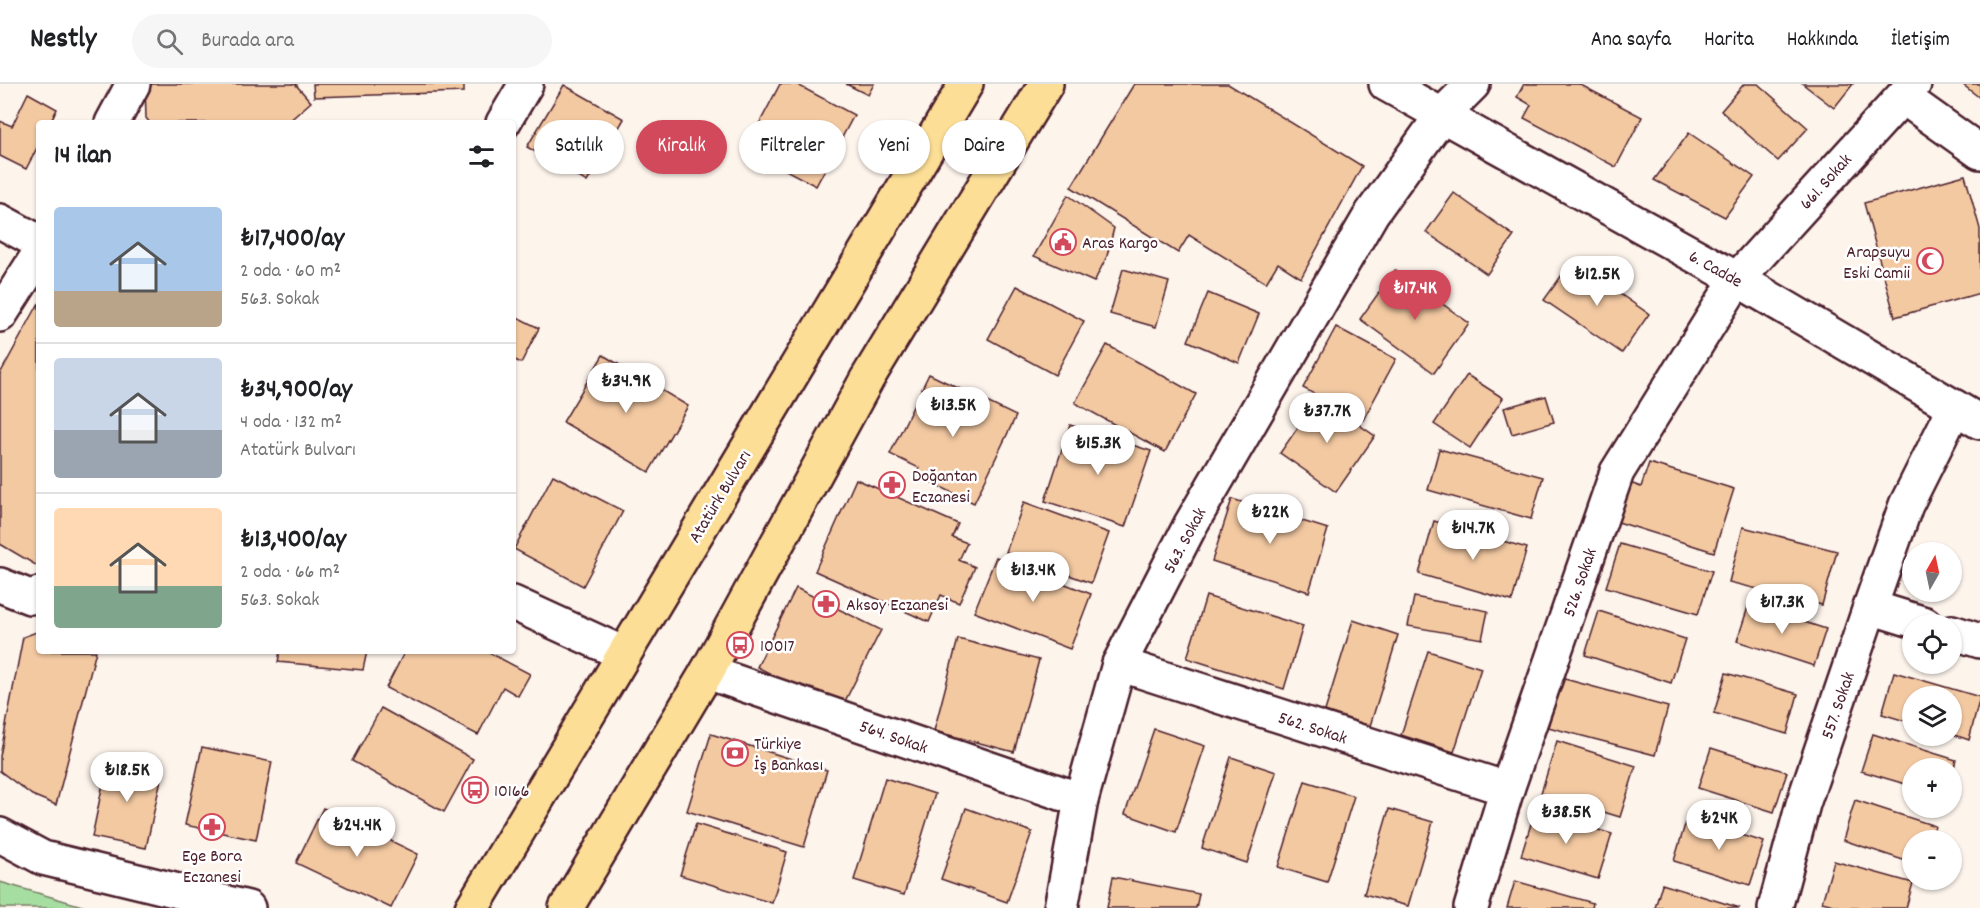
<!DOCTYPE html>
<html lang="tr">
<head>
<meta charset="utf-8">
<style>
	:root { --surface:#fff; --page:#f6f6f6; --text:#202124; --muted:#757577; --line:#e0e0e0; --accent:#d1495b }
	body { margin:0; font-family:Dekko,sans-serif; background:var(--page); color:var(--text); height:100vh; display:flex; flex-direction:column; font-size:22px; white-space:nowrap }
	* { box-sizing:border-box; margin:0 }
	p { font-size:20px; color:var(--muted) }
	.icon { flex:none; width:33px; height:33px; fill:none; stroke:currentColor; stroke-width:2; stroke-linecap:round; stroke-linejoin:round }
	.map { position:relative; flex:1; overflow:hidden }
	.details { position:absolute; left:36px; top:36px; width:480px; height:534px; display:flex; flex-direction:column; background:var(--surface); border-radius:6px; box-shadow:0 2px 4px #0004 }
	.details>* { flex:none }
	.guide { position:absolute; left:534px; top:36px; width:570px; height:54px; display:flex; gap:12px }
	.needle { width:39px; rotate:9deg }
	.buttons { position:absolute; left:1902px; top:458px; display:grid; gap:12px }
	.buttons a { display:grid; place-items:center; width:60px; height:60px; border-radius:50%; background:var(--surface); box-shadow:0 2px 4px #0004; font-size:30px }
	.price { position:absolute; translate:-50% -51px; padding:0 14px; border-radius:21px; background:#fff; color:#222; font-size:20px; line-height:39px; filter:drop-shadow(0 2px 3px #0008) }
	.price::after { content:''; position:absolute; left:50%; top:36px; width:18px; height:14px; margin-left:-9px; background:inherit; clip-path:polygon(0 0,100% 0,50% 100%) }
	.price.selected { background:var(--accent); color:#fff }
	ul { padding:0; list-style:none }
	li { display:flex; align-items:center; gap:18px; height:150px; padding:0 18px }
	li+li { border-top:2px solid var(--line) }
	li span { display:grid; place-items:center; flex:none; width:168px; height:120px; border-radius:6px; color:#555 }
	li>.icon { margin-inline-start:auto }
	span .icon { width:72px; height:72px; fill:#fffc; stroke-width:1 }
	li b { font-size:26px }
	h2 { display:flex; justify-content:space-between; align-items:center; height:72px; padding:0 18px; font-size:26px }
	.chip { padding:0 21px; border-radius:27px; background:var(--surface); box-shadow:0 2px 4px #0004; font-size:21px; line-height:54px }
	.chip.selected { background:var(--accent); color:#fff }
	header { display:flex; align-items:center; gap:36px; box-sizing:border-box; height:84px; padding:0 30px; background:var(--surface); border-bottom:2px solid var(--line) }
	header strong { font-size:28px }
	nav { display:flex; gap:33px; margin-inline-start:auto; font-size:21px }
	.search { width:420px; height:54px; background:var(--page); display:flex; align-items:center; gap:15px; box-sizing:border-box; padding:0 21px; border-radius:33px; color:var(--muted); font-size:22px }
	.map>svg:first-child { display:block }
	.green { fill:#a6dda0; stroke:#787e66; stroke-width:1.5 }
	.building { fill:#f3c9a2; stroke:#4a1f2b; stroke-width:1.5 }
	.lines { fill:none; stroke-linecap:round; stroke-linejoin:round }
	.street-casing { stroke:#4a1f2b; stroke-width:38 }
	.secondary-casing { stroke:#4a1f2b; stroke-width:38 }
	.primary-casing { stroke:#4a1f2b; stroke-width:38 }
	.street { stroke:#fff; stroke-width:33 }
	.secondary { stroke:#fff; stroke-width:33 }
	.primary { stroke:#fcde96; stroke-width:33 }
	.labels { text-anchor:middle; stroke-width:5; stroke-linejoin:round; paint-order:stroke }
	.street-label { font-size:18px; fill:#4a1f2b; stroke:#fff }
	.poi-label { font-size:18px; fill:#4a1f2b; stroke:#fff; text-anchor:start }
</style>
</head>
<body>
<header>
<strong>Nestly</strong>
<div class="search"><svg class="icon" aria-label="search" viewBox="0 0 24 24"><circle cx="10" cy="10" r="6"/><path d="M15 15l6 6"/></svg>Burada ara</div>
<nav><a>Ana sayfa</a><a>Harita</a><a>Hakkında</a><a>İletişim</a></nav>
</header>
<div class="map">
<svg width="1980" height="824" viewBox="0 0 1980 824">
	<rect width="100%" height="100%" fill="#fdf4ec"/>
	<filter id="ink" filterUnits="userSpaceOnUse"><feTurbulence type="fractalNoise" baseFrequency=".0167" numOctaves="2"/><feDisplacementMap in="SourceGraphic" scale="12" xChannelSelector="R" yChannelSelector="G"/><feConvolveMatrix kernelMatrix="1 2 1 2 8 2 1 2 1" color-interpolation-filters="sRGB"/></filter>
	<g filter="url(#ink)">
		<path class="green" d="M0,798L89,824H0Z"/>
		<g class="building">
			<path d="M145,0H297L296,1L311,18L287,39H150L146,34Z"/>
			<path d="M313,0H464V8L314,13Z"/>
			<path d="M780,0H796L854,31L816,102L746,65Z"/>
			<path d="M846,0H874L868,11Z"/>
			<path d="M1134,0H1228L1362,82L1301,194L1278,179L1266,199L1189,151L1178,169L1071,103Z"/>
			<path d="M1524,0H1579L1642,33L1616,83L1524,34L1531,21L1517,13Z"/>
			<path d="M1744,0H1758L1808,44L1778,77L1721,27Z"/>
			<path d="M1803,0H1853L1834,24Z"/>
			<path d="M1962,0H1980V14Z"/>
			<path d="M564,1L624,35L587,98L527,63Z"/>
			<path d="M28,9L57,25L50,39H39V60L26,85L0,72V37L12,42Z"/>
			<path d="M1689,49L1754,93L1725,133L1654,96Z"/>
			<path d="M1965,91L1980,145V209L1895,233L1864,119Z"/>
			<path d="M1454,109L1514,152L1487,190L1426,148Z"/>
			<path d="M1068,111L1114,144L1107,172L1094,198L1034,172Z"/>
			<path d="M1572,177L1649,230L1622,269L1544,216Z"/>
			<path d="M1123,185L1169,198L1156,243L1110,230Z"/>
			<path d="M1395,186L1469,239L1434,289L1360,235Z"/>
			<path d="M1017,202L1084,237L1055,291L988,255Z"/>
			<path d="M1208,209L1259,230L1239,279L1188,257Z"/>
			<path d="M39,219V483L0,460V290Z"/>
			<path d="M513,231L539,244L521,279L513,275Z"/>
			<path d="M1336,243L1396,275L1363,336L1303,304Z"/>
			<path d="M1107,261L1196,310L1165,368L1075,319Z"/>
			<path d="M603,271L688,322L649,388L563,338Z"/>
			<path d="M929,290L1016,332L974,419L916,391L919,384L890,370Z"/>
			<path d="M1467,291L1503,314L1470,364L1434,340Z"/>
			<path d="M1546,312L1554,338L1512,350L1504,324Z"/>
			<path d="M1319,313L1375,352L1336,408L1280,369Z"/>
			<path d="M1070,341L1151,367L1125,443L1045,417Z"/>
			<path d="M1439,365L1543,393L1531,435L1428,406Z"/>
			<path d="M1649,379L1734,405L1714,468L1618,438L1630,399L1641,403Z"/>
			<path d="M553,391L623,427L583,502L514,465Z"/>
			<path d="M856,395L958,440L952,453L967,459L959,476L975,483L959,519L941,511L929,538L815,487Z"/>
			<path d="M1232,415L1328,445L1309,508L1212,477Z"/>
			<path d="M1024,418L1109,449L1091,499L1006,468Z"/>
			<path d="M1434,437L1527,464L1512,517L1419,490Z"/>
			<path d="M1743,443L1837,467L1822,521L1729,498Z"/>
			<path d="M1620,460L1712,487L1698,530L1606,503Z"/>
			<path d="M996,473L1091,510L1070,565L974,528Z"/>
			<path d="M796,504L881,546L841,625L757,583Z"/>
			<path d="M1206,512L1303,542L1284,605L1187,574Z"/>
			<path d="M1414,513L1488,527L1482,555L1408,542Z"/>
			<path d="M1749,520L1826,545L1814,582L1737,557Z"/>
			<path d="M1599,527L1685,555L1671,599L1585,571Z"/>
			<path d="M1353,536L1398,551L1370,642L1325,627Z"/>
			<path d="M39,547V567H96L56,721L32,711L0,687V672L23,553Z"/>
			<path d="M958,555L1039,576L1014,668L934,647Z"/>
			<path d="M280,567H367L363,586L278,578Z"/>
			<path d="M405,567H486L530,590L518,612L503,603L478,651L386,604Z"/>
			<path d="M1428,567L1481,584L1454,668L1401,651Z"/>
			<path d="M1894,588L1980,613L1969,656L1952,650V612H1912V639L1882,630Z"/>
			<path d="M1726,589L1798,610L1787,650L1714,629Z"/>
			<path d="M1561,594L1668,623L1655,671L1548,643Z"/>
			<path d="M381,624L473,675L444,728L352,677Z"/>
			<path d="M1154,645L1205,662L1176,748L1125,730Z"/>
			<path d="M711,650L827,686L804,763L687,727Z"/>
			<path d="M1873,650L1956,676L1952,691V684H1912V702L1861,687Z"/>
			<path d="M1557,657L1636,682L1620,733L1541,709Z"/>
			<path d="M202,663L272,678L256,756L185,741Z"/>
			<path d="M1711,664L1787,688L1774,728L1698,704Z"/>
			<path d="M1231,673L1276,688L1247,779L1202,764Z"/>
			<path d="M108,675L163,686L146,764L92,753Z"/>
			<path d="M885,694L935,710L904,811L854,796Z"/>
			<path d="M1305,697L1354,712L1327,798L1278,783Z"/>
			<path d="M1855,716L1935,742L1931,756H1912V779L1843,756Z"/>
			<path d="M323,724L418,770L391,824L296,779Z"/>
			<path d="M966,724L1032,748L1007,818L941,795Z"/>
			<path d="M1389,725L1433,738L1408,822L1364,810Z"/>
			<path d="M1535,727L1612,750L1598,795L1521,772Z"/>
			<path d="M1687,734L1764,758L1750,801L1674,777Z"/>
			<path d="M696,740L787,768L772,819L680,791Z"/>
			<path d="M1834,777L1913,799L1906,824H1845L1822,818Z"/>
			<path d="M1113,793L1199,810L1196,824H1107Z"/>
			<path d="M1515,797L1593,819L1592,824H1507Z"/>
			<path d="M1662,800L1740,824H1655Z"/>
		</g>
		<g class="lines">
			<defs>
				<g id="street">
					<path d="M1903,13L1980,68"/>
					<path d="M503,39L526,0"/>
					<path d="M0,137L39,158"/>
					<path d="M0,501L30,513L39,510"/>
					<path d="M513,519L624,570"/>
					<path d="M1870,523L1925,540"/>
					<path d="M1952,548L1980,557"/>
					<path d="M1119,580L1507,705"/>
					<path d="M707,588L1081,716"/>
					<path d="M0,751L43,774L248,824"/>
					<path d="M1061,824L1081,716L1119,580L1191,440L1372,129L1442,31L1473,0"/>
					<path d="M1471,824L1507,705L1617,388L1737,195L1914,0"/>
					<path d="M1775,824L1803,720L1870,523L1906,421L1955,323"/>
				</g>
				<g id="secondary">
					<path d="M1386,0L1737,195L1980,338"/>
					<path d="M112,39L133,0"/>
					<path d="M0,231L39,170"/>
				</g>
				<g id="primary">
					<path d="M472,824L966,0"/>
					<path d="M566,824L707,588L867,295L1046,0"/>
				</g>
			</defs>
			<use href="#street" class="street-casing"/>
			<use href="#secondary" class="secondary-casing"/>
			<use href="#primary" class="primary-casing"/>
			<use href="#street" class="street"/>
			<use href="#secondary" class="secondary"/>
			<use href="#primary" class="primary"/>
		</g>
	</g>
	<defs>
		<symbol id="civic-ring" viewBox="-11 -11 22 22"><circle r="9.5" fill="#fff" stroke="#d1495b" stroke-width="1.5"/><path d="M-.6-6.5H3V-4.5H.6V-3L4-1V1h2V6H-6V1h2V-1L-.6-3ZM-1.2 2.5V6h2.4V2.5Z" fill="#d1495b"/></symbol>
		<symbol id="mosque-ring" viewBox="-11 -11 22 22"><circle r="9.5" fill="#fff" stroke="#d1495b" stroke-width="1.5"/><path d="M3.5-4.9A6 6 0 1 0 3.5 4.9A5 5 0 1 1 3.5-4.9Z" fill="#d1495b"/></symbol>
		<symbol id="pharmacy-ring" viewBox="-11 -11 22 22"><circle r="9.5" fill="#fff" stroke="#d1495b" stroke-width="1.5"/><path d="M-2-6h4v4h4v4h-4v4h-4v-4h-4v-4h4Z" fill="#d1495b"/></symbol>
		<symbol id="bus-ring" viewBox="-11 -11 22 22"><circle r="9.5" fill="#fff" stroke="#d1495b" stroke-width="1.5"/><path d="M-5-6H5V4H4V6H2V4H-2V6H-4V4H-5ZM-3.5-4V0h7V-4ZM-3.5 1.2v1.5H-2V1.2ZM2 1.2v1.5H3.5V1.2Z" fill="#d1495b"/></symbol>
		<symbol id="bank-ring" viewBox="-11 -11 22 22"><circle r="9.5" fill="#fff" stroke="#d1495b" stroke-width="1.5"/><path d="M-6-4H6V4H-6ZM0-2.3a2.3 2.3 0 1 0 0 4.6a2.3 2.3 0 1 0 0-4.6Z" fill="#d1495b"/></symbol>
	</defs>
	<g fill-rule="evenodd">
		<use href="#civic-ring" x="1048" y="143" width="30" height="30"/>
		<use href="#mosque-ring" x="1915" y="162" width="30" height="30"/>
		<use href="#pharmacy-ring" x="877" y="386" width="30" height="30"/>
		<use href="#pharmacy-ring" x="811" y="505" width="30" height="30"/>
		<use href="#bus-ring" x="725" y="546" width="30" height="30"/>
		<use href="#bank-ring" x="720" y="654" width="30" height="30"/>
		<use href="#bus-ring" x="460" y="691" width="30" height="30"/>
		<use href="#pharmacy-ring" x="197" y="728" width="30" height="30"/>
	</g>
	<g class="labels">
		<g class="street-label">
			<text transform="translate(1825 97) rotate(-48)" y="6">661. Sokak</text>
			<text transform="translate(1716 184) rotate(29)" y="6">6. Cadde</text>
			<text transform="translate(719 412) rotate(-59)" y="6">Atatürk Bulvarı</text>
			<text transform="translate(1184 456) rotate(-62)" y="6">563. Sokak</text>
			<text transform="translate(1579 498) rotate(-71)" y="6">526. Sokak</text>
			<text transform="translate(1837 621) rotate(-71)" y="6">557. Sokak</text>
			<text transform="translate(1313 643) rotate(18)" y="6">562. Sokak</text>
			<text transform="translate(894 652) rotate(19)" y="6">564. Sokak</text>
		</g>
		<g class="poi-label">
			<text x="1082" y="164">Aras Kargo</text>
			<text x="1910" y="173" text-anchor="end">Arapsuyu<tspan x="1910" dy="21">Eski Camii</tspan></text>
			<text x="912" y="397">Doğantan<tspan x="912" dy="21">Eczanesi</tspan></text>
			<text x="846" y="526">Aksoy Eczanesi</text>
			<text x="760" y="567">10017</text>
			<text x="754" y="665">Türkiye<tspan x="754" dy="21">İş Bankası</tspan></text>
			<text x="494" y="712">10166</text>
			<text x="212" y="777" text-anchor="middle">Ege Bora<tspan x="212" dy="21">Eczanesi</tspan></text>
		</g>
	</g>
</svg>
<div class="buttons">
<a><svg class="needle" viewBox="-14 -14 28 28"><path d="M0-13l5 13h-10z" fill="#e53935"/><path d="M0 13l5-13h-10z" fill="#757577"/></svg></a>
<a><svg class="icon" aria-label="locate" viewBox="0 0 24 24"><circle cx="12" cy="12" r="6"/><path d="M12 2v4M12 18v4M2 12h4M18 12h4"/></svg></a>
<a><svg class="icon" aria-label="layers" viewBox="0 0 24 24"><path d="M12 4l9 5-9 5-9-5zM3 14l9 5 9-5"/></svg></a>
<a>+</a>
<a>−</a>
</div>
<b class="price" style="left:1597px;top:223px">₺12.5K</b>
<b class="price selected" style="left:1415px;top:237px">₺17.4K</b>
<b class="price" style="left:626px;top:330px">₺34.9K</b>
<b class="price" style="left:953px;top:354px">₺13.5K</b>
<b class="price" style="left:1327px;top:360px">₺37.7K</b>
<b class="price" style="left:1098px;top:392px">₺15.3K</b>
<b class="price" style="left:1270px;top:461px">₺22K</b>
<b class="price" style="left:1473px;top:477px">₺14.7K</b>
<b class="price" style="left:1033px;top:519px">₺13.4K</b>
<b class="price" style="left:1782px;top:551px">₺17.3K</b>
<b class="price" style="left:127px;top:719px">₺18.5K</b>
<b class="price" style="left:1566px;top:761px">₺38.5K</b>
<b class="price" style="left:1719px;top:767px">₺24K</b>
<b class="price" style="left:357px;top:774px">₺24.4K</b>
<div class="guide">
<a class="chip">Satılık</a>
<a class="chip selected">Kiralık</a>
<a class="chip">Filtreler</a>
<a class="chip">Yeni</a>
<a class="chip">Daire</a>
</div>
<section class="details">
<h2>14 ilan<svg class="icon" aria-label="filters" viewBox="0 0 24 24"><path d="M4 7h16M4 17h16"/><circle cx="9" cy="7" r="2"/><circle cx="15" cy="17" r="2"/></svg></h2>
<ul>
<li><span style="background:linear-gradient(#a9c7e8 70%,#b9a48a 0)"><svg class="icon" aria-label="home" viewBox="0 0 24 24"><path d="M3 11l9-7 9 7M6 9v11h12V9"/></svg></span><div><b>₺17,400/ay</b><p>2 oda · 60 m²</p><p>563. Sokak</p></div></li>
<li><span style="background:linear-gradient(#c9d6e8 60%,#9aa5b1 0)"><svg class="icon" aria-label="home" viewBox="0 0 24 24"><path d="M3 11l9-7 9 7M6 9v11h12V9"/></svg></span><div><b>₺34,900/ay</b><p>4 oda · 132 m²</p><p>Atatürk Bulvarı</p></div></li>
<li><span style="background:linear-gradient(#ffd9b3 65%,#7fa58c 0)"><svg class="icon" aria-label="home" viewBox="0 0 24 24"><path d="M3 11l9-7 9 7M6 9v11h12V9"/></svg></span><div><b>₺13,400/ay</b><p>2 oda · 66 m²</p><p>563. Sokak</p></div></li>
</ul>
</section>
</div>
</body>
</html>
